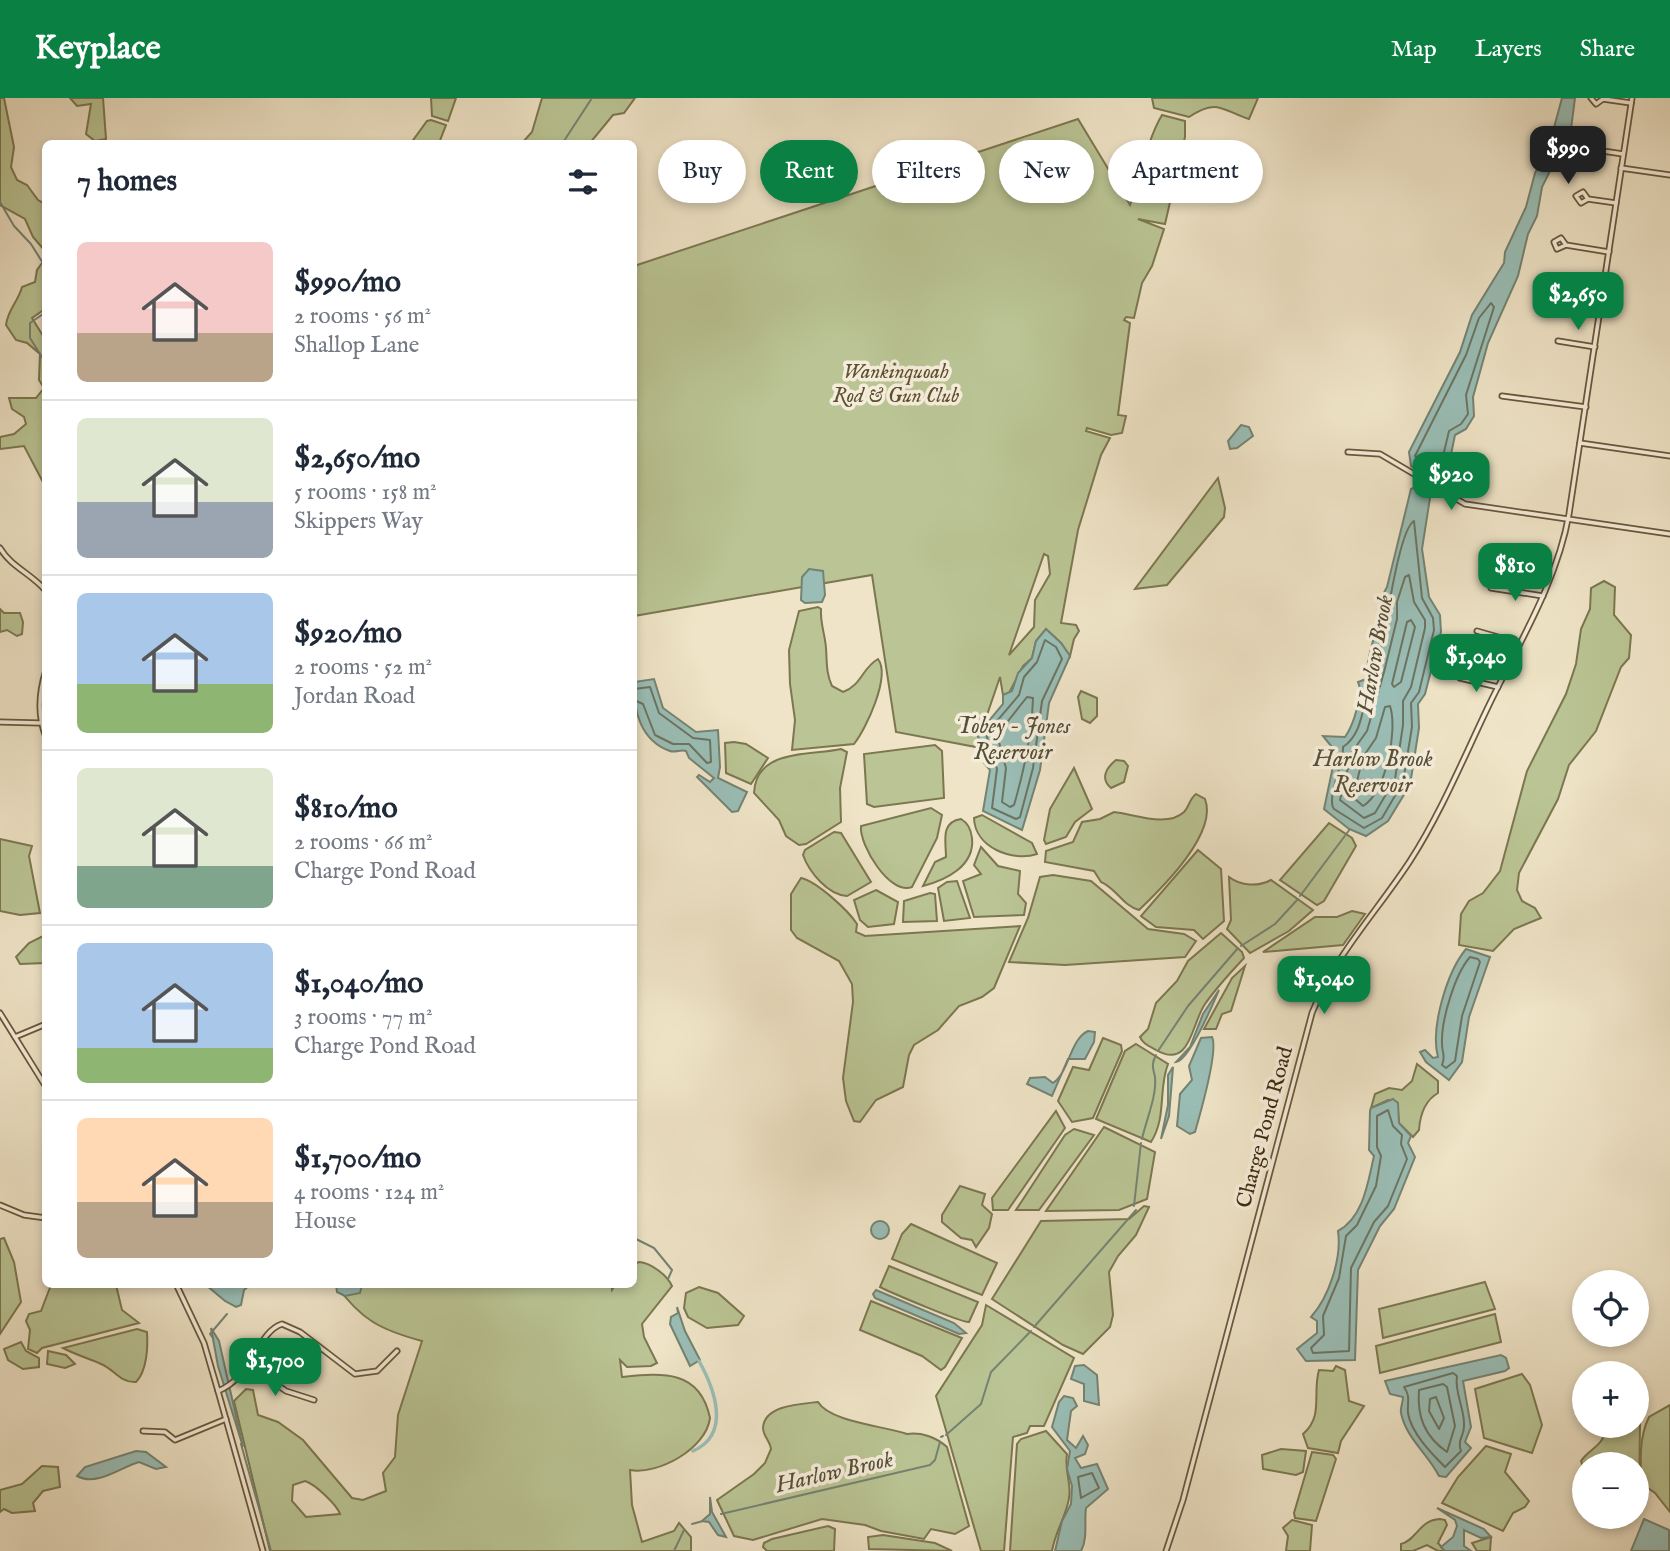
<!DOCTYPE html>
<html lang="en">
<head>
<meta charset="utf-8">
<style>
	:root { --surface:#fff; --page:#f6f6f7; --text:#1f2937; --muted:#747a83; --line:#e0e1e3; --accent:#0b8043 }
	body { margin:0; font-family:"IM FELL English",serif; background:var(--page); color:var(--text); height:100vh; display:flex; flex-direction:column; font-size:26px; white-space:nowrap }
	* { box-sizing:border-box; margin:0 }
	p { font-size:23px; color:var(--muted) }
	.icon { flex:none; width:38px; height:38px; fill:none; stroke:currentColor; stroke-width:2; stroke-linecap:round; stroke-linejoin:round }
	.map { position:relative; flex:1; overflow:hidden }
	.drawer { position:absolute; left:42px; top:42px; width:595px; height:1148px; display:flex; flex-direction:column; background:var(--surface); border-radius:10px; box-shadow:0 4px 10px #0003 }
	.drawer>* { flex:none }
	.top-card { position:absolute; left:658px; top:42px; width:665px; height:63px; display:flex; gap:14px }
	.tools { position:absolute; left:1572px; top:1172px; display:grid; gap:14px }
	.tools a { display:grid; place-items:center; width:77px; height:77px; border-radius:50%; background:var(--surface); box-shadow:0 4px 10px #0003; font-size:35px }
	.price { position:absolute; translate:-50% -60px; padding:0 16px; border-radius:14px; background:var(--accent); color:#fff; font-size:23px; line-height:46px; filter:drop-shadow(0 2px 4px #0008) }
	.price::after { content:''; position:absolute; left:50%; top:42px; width:21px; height:16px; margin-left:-10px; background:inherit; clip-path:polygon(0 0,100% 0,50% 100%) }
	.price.current { background:#222; color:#fff }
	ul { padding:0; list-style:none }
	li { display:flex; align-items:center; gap:21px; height:175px; padding:0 35px }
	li+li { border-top:2px solid var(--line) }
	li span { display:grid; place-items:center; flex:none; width:196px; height:140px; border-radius:10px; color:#555 }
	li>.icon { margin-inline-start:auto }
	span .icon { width:84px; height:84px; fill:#fffc; stroke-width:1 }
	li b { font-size:30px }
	h2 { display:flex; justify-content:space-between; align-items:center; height:84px; padding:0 35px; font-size:30px }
	.tag { padding:0 24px; border-radius:32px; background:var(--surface); box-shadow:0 4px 10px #0003; font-size:24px; line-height:63px }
	.tag.current { background:var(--accent); color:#fff }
	header { display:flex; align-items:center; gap:42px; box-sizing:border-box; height:98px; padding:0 35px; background:var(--accent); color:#fff }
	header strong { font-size:33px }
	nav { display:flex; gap:38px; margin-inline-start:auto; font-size:24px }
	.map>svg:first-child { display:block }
	.green { fill:#bac494; stroke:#7c7750; stroke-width:2; fill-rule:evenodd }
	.water { fill:#9abeb6; stroke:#758372; stroke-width:2 }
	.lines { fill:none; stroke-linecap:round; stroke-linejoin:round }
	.shore { stroke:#6c7461; stroke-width:2 }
	.stream { stroke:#758372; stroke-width:2 }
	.canal { stroke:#9abeb6; stroke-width:3.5 }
	.minor-casing { stroke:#6a583b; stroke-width:7 }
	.minor { stroke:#f5eddb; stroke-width:3.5 }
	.labels { text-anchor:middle; stroke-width:7; stroke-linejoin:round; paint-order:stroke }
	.park-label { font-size:21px; font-style:italic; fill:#5d502e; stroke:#f5eddb }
	.street-label { font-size:21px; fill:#3e2a0c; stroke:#f5eddb }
	.water-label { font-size:23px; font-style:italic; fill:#554f36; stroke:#f5eddb }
</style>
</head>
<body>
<header>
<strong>Keyplace</strong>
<nav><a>Map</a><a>Layers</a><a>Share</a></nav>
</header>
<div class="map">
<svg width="1670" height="1453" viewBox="0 0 1670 1453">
	<rect width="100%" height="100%" fill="#efe4c7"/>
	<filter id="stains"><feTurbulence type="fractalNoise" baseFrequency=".00286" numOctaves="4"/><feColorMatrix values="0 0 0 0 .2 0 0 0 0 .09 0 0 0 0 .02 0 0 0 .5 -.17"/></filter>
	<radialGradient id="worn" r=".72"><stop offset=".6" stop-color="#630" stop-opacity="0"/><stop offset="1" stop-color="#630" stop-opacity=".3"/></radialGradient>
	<g class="green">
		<path d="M0,0H4L14,49L11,69L17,82L27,87L38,102L45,106V153L33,139L25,121L0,107Z"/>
		<path d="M70,0H103L106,41L95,43L86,36L91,6L77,8Z"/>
		<path d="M431,0H456L448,23L432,18Z"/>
		<path d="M542,0H635L624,15L613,17L590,45H522L532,34Z"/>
		<path d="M1152,0H1258L1249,21C1222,12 1217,0 1189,19L1154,10Z"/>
		<path d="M1162,17L1185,23V39L1165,126L1138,121L1164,131L1152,168L1142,185L1134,220L1126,219L1124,222L1130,225L1118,317L1126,318L1122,335L1111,337L1087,330L1086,333L1110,340L1101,357L1078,432L1061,525L1076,527L1079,533L1074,541L1070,558L1061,545L1046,531L1036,543L1032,560L1023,568L1009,595L1003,597L1000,579L976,649L896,634L872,477L634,518V168L1078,21L1130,107C1139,80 1149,38 1162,17ZM1044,456L1048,458L1050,476L1035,502L1034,529L1009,557Z"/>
		<path d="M431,22L446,27L439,45H411L427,23Z"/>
		<path d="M45,161V211L32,220L45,241V388L24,348L0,351V339L14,336L26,326L24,319L12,311L9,300H36L44,290L39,282L40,256L27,245L16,242L6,227C8,211 18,204 22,189L35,184L37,172Z"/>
		<path d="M1218,380L1225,410L1224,419L1167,487L1135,491Z"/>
		<path d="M1604,483L1615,489L1614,517L1631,537L1629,560L1621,569L1596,633L1569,667L1558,701L1519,775L1517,792L1522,803L1535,810L1541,820L1514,831L1493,853L1459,847L1461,816L1469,803L1483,795L1500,773L1527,673L1566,596L1576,566L1581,531L1590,511L1591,490Z"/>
		<path d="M818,509L821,511C820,525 825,536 826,550C827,564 826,575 832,588L843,594C862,587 862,570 878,561C891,578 866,631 854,646L792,652L795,622L790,586L789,552L799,513Z"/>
		<path d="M0,511L4,515H20L23,524L22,536L17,538L7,532L0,534Z"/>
		<path d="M1081,593L1097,600V618L1090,625L1082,621L1078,599Z"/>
		<path d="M734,644L746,646L768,660L751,686L726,675L725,645Z"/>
		<path d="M935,647L942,653L944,700L874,709L867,706L864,656Z"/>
		<path d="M841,651L847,654L840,690L841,724L806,746L799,747L786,738L779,722L754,695C756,650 811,658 841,651Z"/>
		<path d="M1116,662L1124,663L1128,668L1124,684L1111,690C1100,681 1106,670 1116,662Z"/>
		<path d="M1074,670L1092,711L1075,724L1066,739L1046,746L1044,742L1050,711Z"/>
		<path d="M1196,696L1205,701C1218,735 1163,789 1139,812C1123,808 1116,790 1101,784L1094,773L1045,764L1046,753L1073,744L1082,724L1100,721L1114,714C1134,716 1167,730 1184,714C1190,708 1189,701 1196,696Z"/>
		<path d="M931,710L942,717L937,740L912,789C890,798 859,747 861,728Z"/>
		<path d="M982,717L1032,745L1037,756C1013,764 975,750 974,720Z"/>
		<path d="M961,721C968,725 971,731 972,740C975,768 946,782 923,788L935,764L946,759C946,744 940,724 961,721Z"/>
		<path d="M1329,725L1352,740L1356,748L1324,803L1317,807L1280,782Z"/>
		<path d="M834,734L841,735L871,784L847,798C828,797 809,774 803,757L805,752Z"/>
		<path d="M0,741L32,748L29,758L40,815L20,817L0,813Z"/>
		<path d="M981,749L998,768L1020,773L1018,796L1026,805L1024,817L974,819L963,783L981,776L974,767Z"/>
		<path d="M1198,752L1221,771L1224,823L1203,841L1194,832L1156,829L1141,818Z"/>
		<path d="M1053,777L1091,783L1148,831L1184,836L1196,843L1185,859L1065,867L1009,864L1028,820L1040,779Z"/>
		<path d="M1229,779C1241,788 1258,789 1271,782L1313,812L1289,833L1250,855L1227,831L1231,822Z"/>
		<path d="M801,780C816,783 848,812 857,826L856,834L865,838L1020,828L994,890L982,899L959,908L938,932L914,947L909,957L903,989L876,1002L860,1024L854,1023L846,1003L843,980L853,904L852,886L839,863L797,840L791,832V796Z"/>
		<path d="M957,783L970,820L944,823L938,790L947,784Z"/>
		<path d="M876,792L898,804L894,826L868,829L860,822L854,802Z"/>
		<path d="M930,795L935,796L937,823L903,824L904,803Z"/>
		<path d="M1352,813L1365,816L1343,847L1263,854L1315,819H1337Z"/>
		<path d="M1221,835L1242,854L1244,860C1230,875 1216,890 1205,906C1191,926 1191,972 1156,952C1149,948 1143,946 1140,939L1148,931L1156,905L1177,883L1188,863Z"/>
		<path d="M43,838L45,865L20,866L16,859L29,845Z"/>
		<path d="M1245,868L1231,913L1222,916L1216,931H1204L1232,880Z"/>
		<path d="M1103,940L1121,947L1122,953L1093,1020L1072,1024L1058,1003L1073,969L1089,972Z"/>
		<path d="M1136,946L1168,966C1158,991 1167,1019 1151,1044L1096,1021L1125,953Z"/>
		<path d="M1417,966L1438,983V995C1424,1003 1420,1018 1419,1032L1413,1039L1399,1025L1397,1004L1388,1002L1371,1010L1375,996L1389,990L1402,992L1412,983Z"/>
		<path d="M1056,1013L1065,1030L1008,1112H993L992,1100Z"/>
		<path d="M1104,1029L1155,1054L1147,1101L1119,1112L1046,1113Z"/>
		<path d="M1074,1031L1094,1037L1039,1112H1016L1065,1037Z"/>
		<path d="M960,1088L985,1096L982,1107L992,1116L989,1130L976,1149L972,1142L961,1140L942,1124V1117Z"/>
		<path d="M1144,1108L1149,1109L1136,1137L1118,1158L1109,1174L1113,1217L1110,1229L1083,1256L1063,1247L992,1201L1041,1123L1129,1121Z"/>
		<path d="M911,1126L997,1165L982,1197L892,1161L902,1136Z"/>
		<path d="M4,1140L14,1164L21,1204L0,1236V1141Z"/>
		<path d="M639,1164C651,1165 667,1177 672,1188L642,1226L644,1239L657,1265L651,1268L627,1269L620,1262L622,1279C662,1275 700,1271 710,1320C706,1351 658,1377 630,1372L632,1407L642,1444L674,1433L679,1425L691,1439V1453H270L234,1303L246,1291L253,1292L258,1317L278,1324L303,1342L352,1400L363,1402L386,1393L383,1375L395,1359L398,1317L422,1243C381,1232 361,1222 336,1187L611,1186L612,1192L615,1187L634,1186V1166ZM305,1383C315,1386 337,1407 340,1416L306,1419L292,1403L293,1387Z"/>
		<path d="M889,1168L978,1204L969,1224C962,1225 892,1195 880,1189Z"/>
		<path d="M1485,1184L1495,1211L1383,1240L1379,1211Z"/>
		<path d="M116,1187L122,1212L139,1225L42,1250L37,1255L28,1251L30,1232L26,1223L29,1216L41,1213L51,1187Z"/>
		<path d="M699,1189L718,1195L744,1218L738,1227L707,1230L688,1219L684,1210L686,1195Z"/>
		<path d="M871,1203L962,1240L945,1269L941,1272L922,1258L860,1232Z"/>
		<path d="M986,1207L1074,1260L1044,1328H1030L1027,1335L1013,1339L1004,1453H981L936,1298L982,1227Z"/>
		<path d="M1495,1216L1501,1244L1380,1275L1376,1248Z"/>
		<path d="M137,1231L147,1234C148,1249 147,1273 136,1284C120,1285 114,1271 101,1266C88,1260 76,1257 63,1250Z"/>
		<path d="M21,1244L26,1253L39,1260V1269L23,1271L8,1262L4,1251Z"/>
		<path d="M48,1253L66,1257L75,1266L65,1270L47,1266Z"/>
		<path d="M1336,1268L1345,1272L1349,1303L1364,1308L1341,1343L1338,1355L1308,1350L1303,1336C1324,1318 1312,1296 1319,1272L1333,1273Z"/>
		<path d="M1522,1276L1530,1287L1542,1327L1532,1355L1484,1340L1475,1291Z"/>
		<path d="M818,1304C830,1324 884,1328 907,1336C921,1334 936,1339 947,1349L969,1428L955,1436L931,1431L924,1441L881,1433L865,1427L822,1421L753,1442L734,1438L717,1402L754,1376L765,1365L771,1351C770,1343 763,1338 763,1330C764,1307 801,1306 818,1304Z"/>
		<path d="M1670,1307V1414L1655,1395L1642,1386C1640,1364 1639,1339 1649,1319Z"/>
		<path d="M1636,1315L1640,1324L1639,1406L1636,1409V1367H1584V1371L1581,1363C1590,1350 1606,1347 1605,1328H1636Z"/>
		<path d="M1046,1333L1067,1356C1064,1374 1072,1385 1069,1400C1067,1416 1055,1434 1052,1453H1010L1017,1346L1021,1341Z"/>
		<path d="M1486,1348L1511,1356L1505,1374L1529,1403L1525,1409L1513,1415L1503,1433L1442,1405L1458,1379Z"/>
		<path d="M1281,1351L1306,1353L1303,1374L1296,1377L1263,1371L1262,1357Z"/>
		<path d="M1312,1354L1333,1357L1336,1361L1316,1423L1295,1420L1294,1415Z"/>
		<path d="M42,1368L58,1369L60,1389L43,1393L33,1405L35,1413L12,1415L4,1411L0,1414V1392L22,1386Z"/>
		<path d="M1440,1421L1445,1422L1447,1427L1438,1445L1445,1453H1438L1427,1447L1413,1453H1401V1446C1417,1442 1419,1422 1440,1421Z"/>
		<path d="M1292,1422L1312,1427L1310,1453H1286L1288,1438L1283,1430Z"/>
		<path d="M828,1428L835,1431L834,1453H767L763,1449L764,1445L772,1441Z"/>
		<path d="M883,1437L935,1445L952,1453L869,1451L868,1439Z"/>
		<path d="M1491,1439L1490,1453H1477L1472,1445Z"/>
	</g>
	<g class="water">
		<path d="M1562,0H1575L1571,31L1542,89L1537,118L1528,136L1518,178L1488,245L1473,299L1474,318L1466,331L1455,337L1449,366L1441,382H1436L1411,368L1409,354L1460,254L1472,217L1504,165L1505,154L1526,109L1535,75L1549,48Z"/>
		<path d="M1241,327L1249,329L1253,338L1237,350L1230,351L1228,343Z"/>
		<path d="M1415,389L1425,390L1430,400L1422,451L1429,499L1440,517L1441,534L1425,596L1418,606L1419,630L1410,687L1388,723L1366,738L1349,731L1324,711L1336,654L1323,638L1345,639C1353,628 1364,595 1358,584L1366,581C1367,562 1374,538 1380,521C1385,509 1378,503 1387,489L1411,391Z"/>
		<path d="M809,471L823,473L825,497L822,504L805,505L801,502L802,479Z"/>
		<path d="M1046,531L1061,545L1070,558L1049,605L1040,672L1022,732L983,713L990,672L984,665L985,651L977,637L1003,606V597L1012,593L1018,575L1032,560L1036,543Z"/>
		<path d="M654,581L663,610L696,634L718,632L720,669L718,680L747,694L738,713L732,714L697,679L699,677L710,684L714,680L689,660L686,653C681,651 675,655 670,653C641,643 633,613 634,584Z"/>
		<path d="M1466,851L1490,859L1469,919L1462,964L1449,982L1426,964L1420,954L1425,952L1433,960L1438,959C1430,930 1447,874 1466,851Z"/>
		<path d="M1219,892C1213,906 1189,963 1176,964L1190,949L1203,916Z"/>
		<path d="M1088,933L1095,934L1094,944L1085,961H1068L1052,998L1027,986L1030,980L1045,979L1053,985C1069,975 1070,941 1088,933Z"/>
		<path d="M1212,939C1219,953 1200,1016 1195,1034L1190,1036L1177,1028L1180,996L1192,982L1189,968L1201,940Z"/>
		<path d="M1173,969L1169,1018L1161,1041L1168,1007V977Z"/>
		<path d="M1393,1001L1398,1005L1399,1025L1411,1038L1408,1045L1415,1059L1394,1111L1380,1128L1358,1172L1355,1262L1306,1263L1297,1251L1317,1235V1223L1311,1219C1329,1199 1342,1160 1338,1133C1364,1119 1368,1083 1374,1058L1369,1052L1370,1013L1371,1010Z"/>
		<circle cx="880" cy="1132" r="9"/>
		<path d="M206,1187V1186L250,1187L244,1192L241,1207L236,1209L225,1203Z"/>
		<path d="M336,1187L362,1186V1187L360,1195L345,1198L337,1194Z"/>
		<path d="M876,1192L954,1225L966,1235L959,1236L875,1200L873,1196Z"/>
		<path d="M677,1209L685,1233L700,1262L690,1268L670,1226L671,1219L678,1215Z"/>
		<path d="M211,1230L219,1243L243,1349L218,1268Z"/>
		<path d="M1501,1257L1506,1260L1509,1270L1505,1273L1463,1283L1471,1329L1465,1344L1471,1350L1446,1379L1439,1378C1428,1356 1406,1340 1401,1315C1400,1311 1403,1304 1403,1299L1390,1296L1385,1283Z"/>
		<path d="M1084,1267L1097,1277L1099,1307L1084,1303V1286L1071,1281L1075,1268Z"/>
		<path d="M1064,1298L1073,1300L1077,1308L1071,1313L1067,1342L1076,1350L1083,1338L1088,1347L1085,1356L1075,1360L1081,1370L1097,1366L1108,1391L1086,1410C1084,1424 1088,1440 1081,1453H1055L1062,1423L1071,1406L1072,1388L1067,1371L1070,1353L1052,1329L1059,1304Z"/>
		<path d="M136,1353L146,1354L166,1369L156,1371L139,1364C121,1369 97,1389 77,1378L85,1369Z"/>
		<path d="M710,1399L712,1414L726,1439L718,1437L709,1424L702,1423L710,1416Z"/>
		<path d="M1437,1410L1484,1431L1491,1439L1481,1440L1464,1432V1448L1471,1453H1445L1441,1449L1453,1439L1457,1428L1455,1422Z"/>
		<path d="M1644,1421L1669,1432V1453H1631Z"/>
	</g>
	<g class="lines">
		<g class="shore">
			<path d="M1491,205L1494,209L1466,297L1468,316L1461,326L1449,333L1440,371L1435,374L1415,358L1466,257L1479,220Z"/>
			<path d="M1414,423L1422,500L1433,520L1434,532L1419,594L1411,605L1412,629L1403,684L1382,720L1364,730L1334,711C1326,701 1344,665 1343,649C1362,636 1362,612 1368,592C1370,585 1374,579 1376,572C1384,548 1397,433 1414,423Z"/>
			<path d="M1409,477L1414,504L1425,522V530L1411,589L1403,603V627L1395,681L1375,715L1364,720L1340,702L1352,654L1367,633L1384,574L1397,521V504L1405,479Z"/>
			<path d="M1411,522L1415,529L1401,584L1394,589L1392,586L1407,524Z"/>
			<path d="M1045,542L1056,549L1062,561L1042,603L1033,670L1020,719L1016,721L992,710L997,671L986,636L1019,597L1024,579L1037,564Z"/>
			<path d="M634,591L650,589L659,615L693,640L710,642L711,664L707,665L689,646H673L655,637L643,606L634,602"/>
			<path d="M1027,599L1033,600C1032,635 1024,673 1014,707L1010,709L1002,704L1006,670L997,637Z"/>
			<path d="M1390,608C1398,632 1386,695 1363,708L1353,699L1363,659L1376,640L1385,609Z"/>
			<path d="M1470,859L1478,861L1480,864L1462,918L1455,963L1446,970L1442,967C1446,958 1442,955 1442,946C1441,922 1455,876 1470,859Z"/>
			<path d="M1388,1012L1393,1028L1402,1037L1401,1046L1407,1061L1388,1108L1374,1124L1351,1170L1349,1253L1313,1255L1311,1250L1324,1237L1323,1218L1339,1180L1346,1138L1357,1127L1376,1088L1381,1058L1377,1049V1018Z"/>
			<path d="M1453,1275L1457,1278C1454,1295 1465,1310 1464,1328C1464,1339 1457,1341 1461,1353L1445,1369C1432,1356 1411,1335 1408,1315C1407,1304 1411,1299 1404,1289Z"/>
			<path d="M1443,1286L1447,1289L1455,1328L1447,1354C1424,1338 1417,1318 1419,1292Z"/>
			<path d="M1436,1299L1444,1320L1439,1331L1429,1313L1430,1301Z"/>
			<path d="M1092,1375L1099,1390L1081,1400L1078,1379Z"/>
		</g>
		<g class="stream">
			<path d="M562,46L592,0"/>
			<path d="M0,104L14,128L31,146L46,170"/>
			<path d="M46,214L30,225V240L45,264L46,284"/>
			<path d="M1300,798L1350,731"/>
			<path d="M1241,848L1275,826L1298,801"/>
			<path d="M1158,953L1188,908L1238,850"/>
			<path d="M1142,1041C1146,1022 1157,998 1155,979C1153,970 1151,966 1156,957"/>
			<path d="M1134,1108L1141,1045"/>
			<path d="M634,1140L654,1150L672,1172L668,1181"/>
			<path d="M1034,1229L1136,1112"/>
			<path d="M213,1240L210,1236L227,1216"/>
			<path d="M946,1337L981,1306L991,1274L1031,1233"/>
			<path d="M941,1339L943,1338"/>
			<path d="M241,1346L271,1453"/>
			<path d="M721,1416L930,1367L935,1362L940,1344"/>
			<path d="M692,1426L703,1423"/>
			<path d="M674,1453L684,1432"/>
		</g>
		<path class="canal" d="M693,1353C732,1336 714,1290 699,1263"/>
		<defs>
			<g id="minor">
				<path d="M1591,0L1596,6L1603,1L1631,5"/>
				<path d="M1596,52L1590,45L1583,50L1588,57L1596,52L1623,56"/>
				<path d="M1621,70L1670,77"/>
				<path d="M1588,101L1581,105L1576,98L1583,94L1588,101L1616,105"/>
				<path d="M1566,147L1561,140L1554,144L1557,151L1566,147L1609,154"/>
				<path d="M1558,243L1595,249"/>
				<path d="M1502,298L1586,309"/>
				<path d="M1580,345L1670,358"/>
				<path d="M1348,354L1380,356L1465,406L1670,436"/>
				<path d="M0,450C11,469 32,476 46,493"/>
				<path d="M1491,490L1543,498"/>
				<path d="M1477,533L1519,545"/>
				<path d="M46,572C39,594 37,617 46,639"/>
				<path d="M1460,580L1498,589"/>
				<path d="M0,624L40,625"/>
				<path d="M0,915L46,989"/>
				<path d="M15,939L46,926"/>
				<path d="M0,1107L24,1117L46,1120"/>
				<path d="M176,1186L204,1245L218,1293"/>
				<path d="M249,1267L286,1293L314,1302"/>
				<path d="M143,1333L165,1334L175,1342L226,1321"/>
				<path d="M263,1453L218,1293C252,1280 257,1234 282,1226L300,1234L355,1276L377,1273L397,1253"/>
				<path d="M1166,1453L1183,1402L1312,915C1335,857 1376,815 1410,763C1441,715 1464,659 1489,607C1519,545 1557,484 1569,416L1632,0"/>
			</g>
		</defs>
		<use href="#minor" class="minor-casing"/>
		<use href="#minor" class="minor"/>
	</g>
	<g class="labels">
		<g class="park-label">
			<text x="896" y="280">Wankinquoah<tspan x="896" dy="24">Rod &amp; Gun Club</tspan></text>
		</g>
		<g class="street-label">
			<text transform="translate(1264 1029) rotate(-75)" y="7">Charge Pond Road</text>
		</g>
		<g class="water-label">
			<text transform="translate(1374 556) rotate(-80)" y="8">Harlow Brook</text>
			<text x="1013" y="635">Tobey - Jones<tspan x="1013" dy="26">Reservoir</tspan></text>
			<text x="1373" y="668">Harlow Brook<tspan x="1373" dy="26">Reservoir</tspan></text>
			<text transform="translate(834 1373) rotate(-13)" y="8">Harlow Brook</text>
		</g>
	</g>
	<rect width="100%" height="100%" filter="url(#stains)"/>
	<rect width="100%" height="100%" fill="url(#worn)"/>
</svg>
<div class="tools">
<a><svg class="icon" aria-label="locate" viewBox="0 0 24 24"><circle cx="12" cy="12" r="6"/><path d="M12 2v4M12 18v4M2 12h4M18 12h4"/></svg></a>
<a>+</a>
<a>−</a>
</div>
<b class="price current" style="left:1568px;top:88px">$990</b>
<b class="price" style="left:1578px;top:234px">$2,650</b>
<b class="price" style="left:1451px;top:414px">$920</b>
<b class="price" style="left:1515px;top:505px">$810</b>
<b class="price" style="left:1476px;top:596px">$1,040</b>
<b class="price" style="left:1324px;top:918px">$1,040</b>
<b class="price" style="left:275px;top:1300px">$1,700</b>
<div class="top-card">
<a class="tag">Buy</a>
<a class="tag current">Rent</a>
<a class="tag">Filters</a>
<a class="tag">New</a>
<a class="tag">Apartment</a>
</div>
<section class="drawer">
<h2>7 homes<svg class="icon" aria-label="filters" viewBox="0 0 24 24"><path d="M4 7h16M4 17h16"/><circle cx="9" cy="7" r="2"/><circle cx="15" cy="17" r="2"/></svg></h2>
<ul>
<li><span style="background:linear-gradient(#f6c9c9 65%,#b9a48a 0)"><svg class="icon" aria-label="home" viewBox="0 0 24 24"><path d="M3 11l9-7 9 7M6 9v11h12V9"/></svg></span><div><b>$990/mo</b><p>2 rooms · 56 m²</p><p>Shallop Lane</p></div></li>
<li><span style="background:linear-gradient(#dfe7d0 60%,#9aa5b1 0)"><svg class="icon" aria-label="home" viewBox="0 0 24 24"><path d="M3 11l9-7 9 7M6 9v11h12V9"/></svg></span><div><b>$2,650/mo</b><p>5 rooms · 158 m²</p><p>Skippers Way</p></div></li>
<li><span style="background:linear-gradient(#a9c7e8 65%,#8fb573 0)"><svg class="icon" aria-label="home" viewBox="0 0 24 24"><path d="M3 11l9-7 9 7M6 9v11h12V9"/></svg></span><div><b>$920/mo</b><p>2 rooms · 52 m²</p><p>Jordan Road</p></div></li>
<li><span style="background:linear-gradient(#dfe7d0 70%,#7fa58c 0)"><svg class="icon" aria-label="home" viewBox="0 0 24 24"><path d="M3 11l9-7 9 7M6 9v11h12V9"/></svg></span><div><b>$810/mo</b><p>2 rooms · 66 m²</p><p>Charge Pond Road</p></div></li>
<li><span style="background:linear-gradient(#a9c7e8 75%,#8fb573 0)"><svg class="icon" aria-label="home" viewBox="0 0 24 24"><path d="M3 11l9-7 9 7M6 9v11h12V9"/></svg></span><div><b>$1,040/mo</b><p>3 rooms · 77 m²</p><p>Charge Pond Road</p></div></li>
<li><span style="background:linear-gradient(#ffd9b3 60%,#b9a48a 0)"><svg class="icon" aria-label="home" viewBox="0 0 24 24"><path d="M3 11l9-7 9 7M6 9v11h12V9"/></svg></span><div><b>$1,700/mo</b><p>4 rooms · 124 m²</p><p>House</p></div></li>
</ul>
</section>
</div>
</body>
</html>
